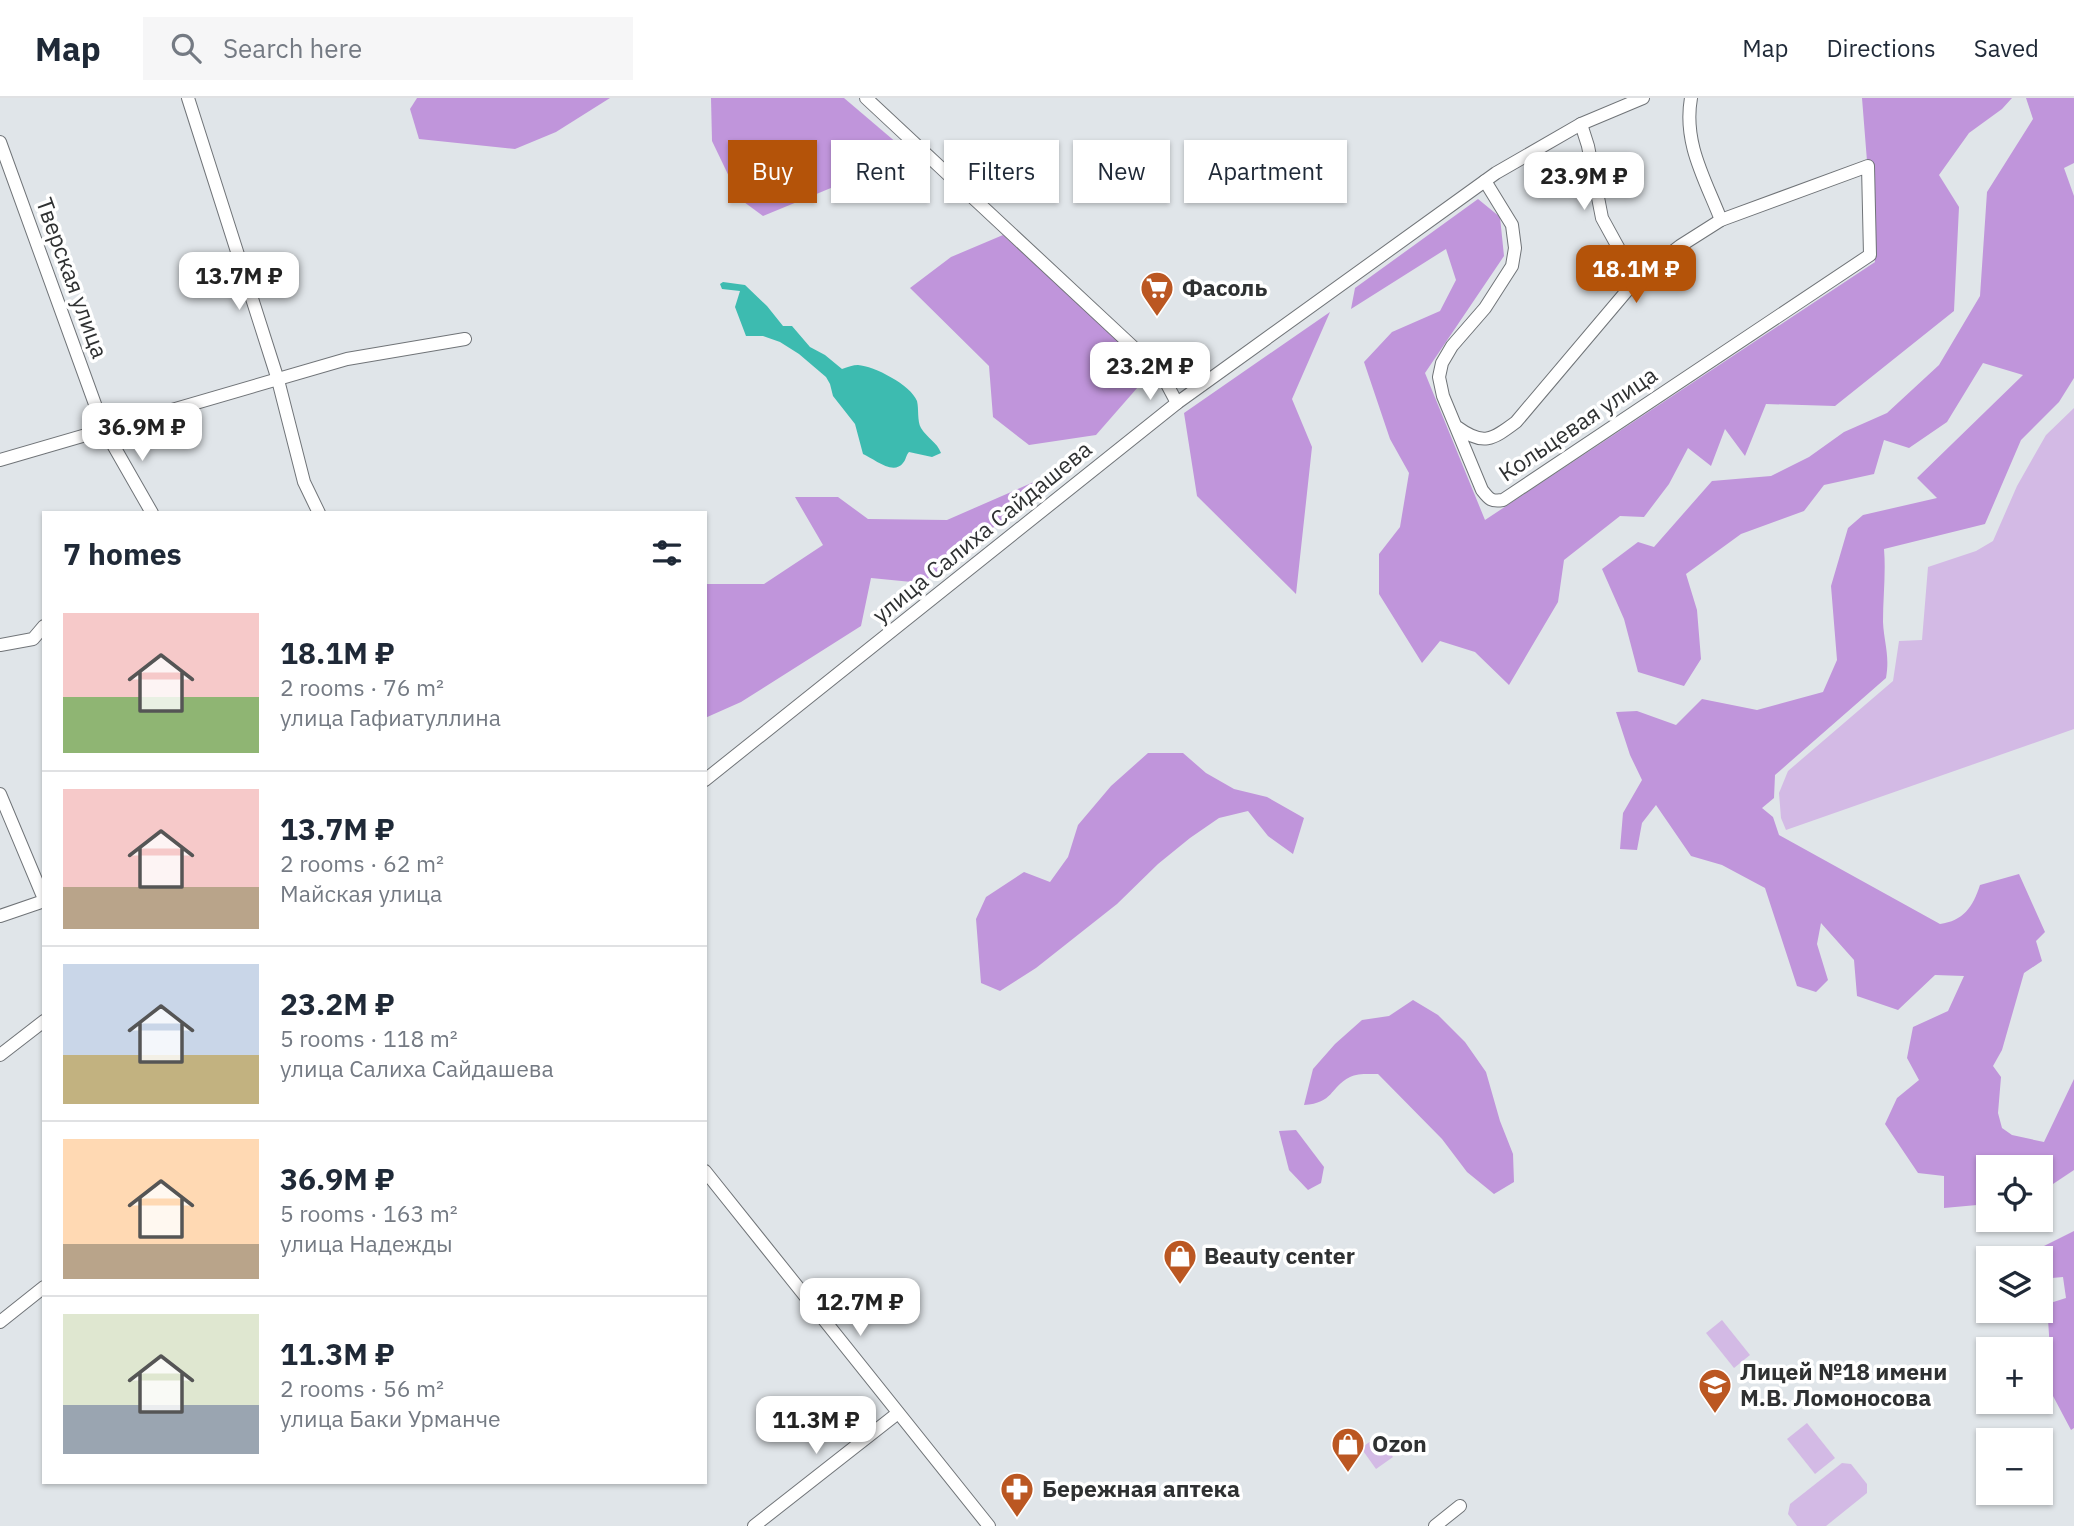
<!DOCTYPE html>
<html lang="en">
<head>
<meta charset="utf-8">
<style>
	:root { --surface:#fff; --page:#f6f6f7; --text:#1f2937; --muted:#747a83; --line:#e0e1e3; --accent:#b45309 }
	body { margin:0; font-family:"IBM Plex Sans",sans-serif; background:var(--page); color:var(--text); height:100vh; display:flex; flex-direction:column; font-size:26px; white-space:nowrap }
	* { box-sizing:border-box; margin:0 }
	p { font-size:23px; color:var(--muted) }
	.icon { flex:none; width:38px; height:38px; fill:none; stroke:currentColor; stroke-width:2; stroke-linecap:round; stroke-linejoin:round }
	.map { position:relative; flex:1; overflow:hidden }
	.sheet { position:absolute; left:42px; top:413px; width:665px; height:973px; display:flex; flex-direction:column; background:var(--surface); border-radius:0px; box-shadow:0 2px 5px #0004 }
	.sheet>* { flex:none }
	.hud { position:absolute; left:728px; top:42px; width:665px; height:63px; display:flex; gap:14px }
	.controls { position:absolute; left:1976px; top:1057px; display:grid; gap:14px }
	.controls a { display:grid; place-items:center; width:77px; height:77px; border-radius:0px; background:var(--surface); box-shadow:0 2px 5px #0004; font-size:35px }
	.price { position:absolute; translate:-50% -60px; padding:0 16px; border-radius:14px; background:#fff; color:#222; font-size:23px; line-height:46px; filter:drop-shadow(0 2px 4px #0008) }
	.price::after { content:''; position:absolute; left:50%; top:42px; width:21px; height:16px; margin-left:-10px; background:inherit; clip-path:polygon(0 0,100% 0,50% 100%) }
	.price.selected { background:var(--accent); color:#fff }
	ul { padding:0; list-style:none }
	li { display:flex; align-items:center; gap:21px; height:175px; padding:0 21px }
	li+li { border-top:2px solid var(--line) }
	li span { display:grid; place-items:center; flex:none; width:196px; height:140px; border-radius:0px; color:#555 }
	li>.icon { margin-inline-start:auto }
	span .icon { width:84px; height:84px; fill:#fffc; stroke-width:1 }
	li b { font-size:30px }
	h2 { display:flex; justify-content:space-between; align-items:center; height:84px; padding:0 21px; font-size:30px }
	.chip { padding:0 24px; border-radius:0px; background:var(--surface); box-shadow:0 2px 5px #0004; font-size:24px; line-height:63px }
	.chip.selected { background:var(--accent); color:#fff }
	header { display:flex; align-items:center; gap:42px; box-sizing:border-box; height:98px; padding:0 35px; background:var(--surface); border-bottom:2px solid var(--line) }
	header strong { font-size:33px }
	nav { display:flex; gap:38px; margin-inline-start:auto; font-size:24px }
	.search { width:490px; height:63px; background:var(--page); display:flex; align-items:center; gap:18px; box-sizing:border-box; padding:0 24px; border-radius:0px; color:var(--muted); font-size:26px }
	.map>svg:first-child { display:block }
	.green { fill:#d3bae5 }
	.forest { fill:#c095db }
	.water { fill:#3dbbb0 }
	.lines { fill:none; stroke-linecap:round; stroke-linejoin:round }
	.minor-casing { stroke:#707478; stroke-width:14 }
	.minor { stroke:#fff; stroke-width:12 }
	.labels { text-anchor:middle; stroke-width:7; stroke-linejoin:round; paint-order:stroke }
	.street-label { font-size:23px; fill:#2f3132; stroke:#fff }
	.poi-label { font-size:23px; font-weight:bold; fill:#2f3132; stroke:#fff; text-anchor:start }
</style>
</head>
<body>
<header>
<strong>Map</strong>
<div class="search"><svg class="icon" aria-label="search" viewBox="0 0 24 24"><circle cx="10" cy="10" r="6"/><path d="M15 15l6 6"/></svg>Search here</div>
<nav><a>Map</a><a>Directions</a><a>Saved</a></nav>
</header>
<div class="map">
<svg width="2074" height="1428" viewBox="0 0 2074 1428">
	<rect width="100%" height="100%" fill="#e0e5e9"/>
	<g class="green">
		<path d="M2074,310V631L1786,732L1781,720L1779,695L1788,673L1893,583L1899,543L1922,542L1928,469L1976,453L1993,443L2017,388L2046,337Z"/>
		<path d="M1722,1222L1750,1257L1734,1270L1706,1235Z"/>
		<path d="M1807,1325L1835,1360L1815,1376L1787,1341Z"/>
		<path d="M1378,1338L1393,1359L1376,1371L1361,1350Z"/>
		<path d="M1842,1365L1851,1366L1867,1386V1395L1826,1428H1797L1788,1416L1790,1406Z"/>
	</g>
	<g class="forest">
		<path d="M417,0H610L556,34L515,51L419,41L410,11Z"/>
		<path d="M711,0H844L911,57L763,118L744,104L735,91L712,43Z"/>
		<path d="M1862,0H2012L2002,11L1969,35L1939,77L1959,109L1954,213L1835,308L1766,306L1745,358L1725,331L1711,368L1688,350L1669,386L1644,419L1620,418L1564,462L1558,504L1509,587L1475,554L1440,543L1422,565L1379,496V456L1400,429L1409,375L1390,341L1364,264L1392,234L1440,213L1456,182L1446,151L1351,211L1355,190L1478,101L1500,119L1504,158L1425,275L1485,422L1875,164Z"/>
		<path d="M2026,0H2074V65L2064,70L2074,98V280L2059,304L2021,342L1985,426L1884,451C1886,475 1883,499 1883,524C1884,545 1890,557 1886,580L1775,677L1774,700L1762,710L1773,719L1779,737L1940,826C1963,823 1973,809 1980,787L2019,776L2045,834L2036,843L2042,863L2024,875L2002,952L1993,968L2001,979L1998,1015L2002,1030L2012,1037L2044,1044L2074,981V1072L2041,1094L2040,1069H1988V1106L1944,1110V1078L1918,1075L1885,1026L1897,1000L1919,982L1907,960L1913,929L1948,913L1964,878L1935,877L1898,912L1857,898L1854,862L1821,825L1817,846L1828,882L1816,894L1797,888L1765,790L1722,767L1691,758L1656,707L1642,725L1637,752L1620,751L1623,715L1642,682L1630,657L1616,614L1637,613L1676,627L1702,601L1757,612L1823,594L1837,562L1831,488L1848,430L1863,417L1937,400L1917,380L2023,277L1983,265L1947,324L1909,350L1884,342L1874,376L1824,387L1804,413L1741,436L1686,476L1697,512L1701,561L1684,588L1638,574L1624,521L1602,471L1638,444L1654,449L1712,383L1771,378L1809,359L1844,334L1887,315L1939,267L1980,198L1987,94L2033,21Z"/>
		<path d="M1003,137L1152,273L1096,337L1029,347L993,319L989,268L910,190L951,159Z"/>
		<path d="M1330,214L1292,301L1312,349L1296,496L1197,398L1184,315Z"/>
		<path d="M1075,366L922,485L871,480L861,528L741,604L705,620V486H764L823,447L795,399H838L868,421L947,422Z"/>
		<path d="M1148,655H1183L1206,675L1234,691L1267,699L1304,720L1293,756L1268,738L1248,713L1219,720L1190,740L1158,766L1117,806L1036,870L1000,893L981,885L976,821L986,799L1024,774L1050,784L1068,759L1078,727L1111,688Z"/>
		<path d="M1413,902L1438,917L1465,944L1486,974L1500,1023L1513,1056L1514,1084L1494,1096L1467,1074L1442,1041L1378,976C1370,976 1357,975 1350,979C1329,990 1334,1005 1304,1007L1313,971L1335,946L1362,922L1389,918Z"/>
		<path d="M1296,1032L1324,1069L1321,1085L1308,1092L1289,1072L1279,1033Z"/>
		<path d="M2074,1133V1330L2071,1332L2053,1298L2047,1206L2066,1200L2063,1179L2041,1181L2040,1160H2025L2024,1158Z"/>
	</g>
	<path class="water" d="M723,184L745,187L767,208L783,228H792L810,249L825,257L842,271C848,269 853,267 858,267C874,268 911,287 917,303C919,311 917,323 921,330C927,340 937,344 941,355L932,359L909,354C906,357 906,362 903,365C893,378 873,360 863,356L855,326L833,298L830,286L826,279L799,256L780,244L763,238H746L735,209L740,193L722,191L720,186Z"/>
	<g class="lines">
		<defs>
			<g id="minor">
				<path d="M188,0L278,282L304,384L319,415"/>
				<path d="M866,0L1161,275L1177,305"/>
				<path d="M1691,0C1683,45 1705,81 1721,122"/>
				<path d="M1581,26L1588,48L1602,120L1636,182"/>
				<path d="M0,44L104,331L152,415"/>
				<path d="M1457,329C1483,348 1492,342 1516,324L1636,182L1680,148L1721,122L1868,68L1870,157L1503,402C1491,404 1489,401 1482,392L1443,298L1439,279L1442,265L1452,248L1485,210L1512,168L1515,150L1512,127L1485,83"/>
				<path d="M0,362L347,261L465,241"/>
				<path d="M0,547L33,541L44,528"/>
				<path d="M705,682L1177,305L1496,75L1581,26L1643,0"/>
				<path d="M0,696L44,801"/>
				<path d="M0,818L44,803"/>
				<path d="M0,957L44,923"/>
				<path d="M705,1073L989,1428"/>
				<path d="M0,1224L44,1189"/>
				<path d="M754,1428L898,1315"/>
				<path d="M1435,1428L1460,1408"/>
			</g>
		</defs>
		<use href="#minor" class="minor-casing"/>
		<use href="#minor" class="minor"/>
	</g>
	<defs>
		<symbol id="supermarket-pin" viewBox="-11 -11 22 30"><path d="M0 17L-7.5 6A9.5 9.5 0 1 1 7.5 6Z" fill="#bb5722" stroke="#fff"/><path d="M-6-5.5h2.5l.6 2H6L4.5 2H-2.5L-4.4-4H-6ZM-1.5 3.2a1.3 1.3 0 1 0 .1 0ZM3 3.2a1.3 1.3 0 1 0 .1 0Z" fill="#fff"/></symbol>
		<symbol id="shop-pin" viewBox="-11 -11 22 30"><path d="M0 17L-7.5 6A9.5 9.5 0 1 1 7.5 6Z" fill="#bb5722" stroke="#fff"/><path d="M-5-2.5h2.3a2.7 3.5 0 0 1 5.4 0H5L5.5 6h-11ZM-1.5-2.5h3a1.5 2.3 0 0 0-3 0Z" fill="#fff"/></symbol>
		<symbol id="school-pin" viewBox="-11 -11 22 30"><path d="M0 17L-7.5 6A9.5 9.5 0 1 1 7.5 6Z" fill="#bb5722" stroke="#fff"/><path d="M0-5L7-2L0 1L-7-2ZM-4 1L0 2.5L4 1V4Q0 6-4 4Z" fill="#fff"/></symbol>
		<symbol id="pharmacy-pin" viewBox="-11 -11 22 30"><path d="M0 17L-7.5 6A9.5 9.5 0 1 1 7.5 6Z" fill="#bb5722" stroke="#fff"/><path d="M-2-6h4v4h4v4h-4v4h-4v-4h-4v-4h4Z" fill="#fff"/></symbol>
	</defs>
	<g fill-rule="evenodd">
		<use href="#supermarket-pin" x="1138" y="171" width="38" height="52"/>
		<use href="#shop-pin" x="1161" y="1139" width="38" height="52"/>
		<use href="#school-pin" x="1696" y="1268" width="38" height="52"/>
		<use href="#shop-pin" x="1329" y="1327" width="38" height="52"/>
		<use href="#pharmacy-pin" x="998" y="1372" width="38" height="52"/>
	</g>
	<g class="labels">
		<g class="street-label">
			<text transform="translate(72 180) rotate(70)" y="8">Тверская улица</text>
			<text transform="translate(1578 326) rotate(-34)" y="8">Кольцевая улица</text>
			<text transform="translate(982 434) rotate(-39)" y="8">улица Салиха Сайдашева</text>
		</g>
		<g class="poi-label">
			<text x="1182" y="198">Фасоль</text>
			<text x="1204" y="1166">Beauty center</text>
			<text x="1740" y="1282">Лицей №18 имени<tspan x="1740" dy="26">М.В. Ломоносова</tspan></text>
			<text x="1372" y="1354">Ozon</text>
			<text x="1042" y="1399">Бережная аптека</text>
		</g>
	</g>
</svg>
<div class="controls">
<a><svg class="icon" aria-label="locate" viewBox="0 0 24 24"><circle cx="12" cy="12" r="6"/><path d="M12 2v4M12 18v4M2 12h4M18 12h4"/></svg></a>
<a><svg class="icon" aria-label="layers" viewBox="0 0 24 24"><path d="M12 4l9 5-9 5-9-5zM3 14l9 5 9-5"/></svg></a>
<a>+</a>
<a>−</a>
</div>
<b class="price" style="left:1584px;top:114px">23.9M ₽</b>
<b class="price selected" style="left:1636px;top:207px">18.1M ₽</b>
<b class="price" style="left:239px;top:214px">13.7M ₽</b>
<b class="price" style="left:1150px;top:304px">23.2M ₽</b>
<b class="price" style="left:142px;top:365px">36.9M ₽</b>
<b class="price" style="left:860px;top:1240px">12.7M ₽</b>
<b class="price" style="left:816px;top:1358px">11.3M ₽</b>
<div class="hud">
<a class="chip selected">Buy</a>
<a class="chip">Rent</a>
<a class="chip">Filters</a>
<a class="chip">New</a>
<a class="chip">Apartment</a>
</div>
<section class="sheet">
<h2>7 homes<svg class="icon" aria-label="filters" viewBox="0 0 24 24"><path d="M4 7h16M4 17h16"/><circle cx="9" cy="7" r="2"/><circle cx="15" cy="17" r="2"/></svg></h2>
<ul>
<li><span style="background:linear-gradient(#f6c9c9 60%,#8fb573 0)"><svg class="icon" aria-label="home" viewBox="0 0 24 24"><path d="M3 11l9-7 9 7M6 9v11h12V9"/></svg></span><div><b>18.1M ₽</b><p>2 rooms · 76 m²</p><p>улица Гафиатуллина</p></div></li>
<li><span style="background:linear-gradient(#f6c9c9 70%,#b9a48a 0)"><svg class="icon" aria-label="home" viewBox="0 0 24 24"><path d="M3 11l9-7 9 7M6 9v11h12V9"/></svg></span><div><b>13.7M ₽</b><p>2 rooms · 62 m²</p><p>Майская улица</p></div></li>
<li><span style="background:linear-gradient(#c9d6e8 65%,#c2b280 0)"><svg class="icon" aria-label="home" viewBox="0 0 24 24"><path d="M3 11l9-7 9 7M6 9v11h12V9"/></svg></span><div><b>23.2M ₽</b><p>5 rooms · 118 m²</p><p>улица Салиха Сайдашева</p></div></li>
<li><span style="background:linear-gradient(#ffd9b3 75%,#b9a48a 0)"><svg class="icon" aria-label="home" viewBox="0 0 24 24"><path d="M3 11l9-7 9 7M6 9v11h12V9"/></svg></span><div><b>36.9M ₽</b><p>5 rooms · 163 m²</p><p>улица Надежды</p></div></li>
<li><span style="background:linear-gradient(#dfe7d0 65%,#9aa5b1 0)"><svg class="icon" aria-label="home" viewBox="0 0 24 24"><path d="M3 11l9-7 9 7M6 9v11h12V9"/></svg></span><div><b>11.3M ₽</b><p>2 rooms · 56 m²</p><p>улица Баки Урманче</p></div></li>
</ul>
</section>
</div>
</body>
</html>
